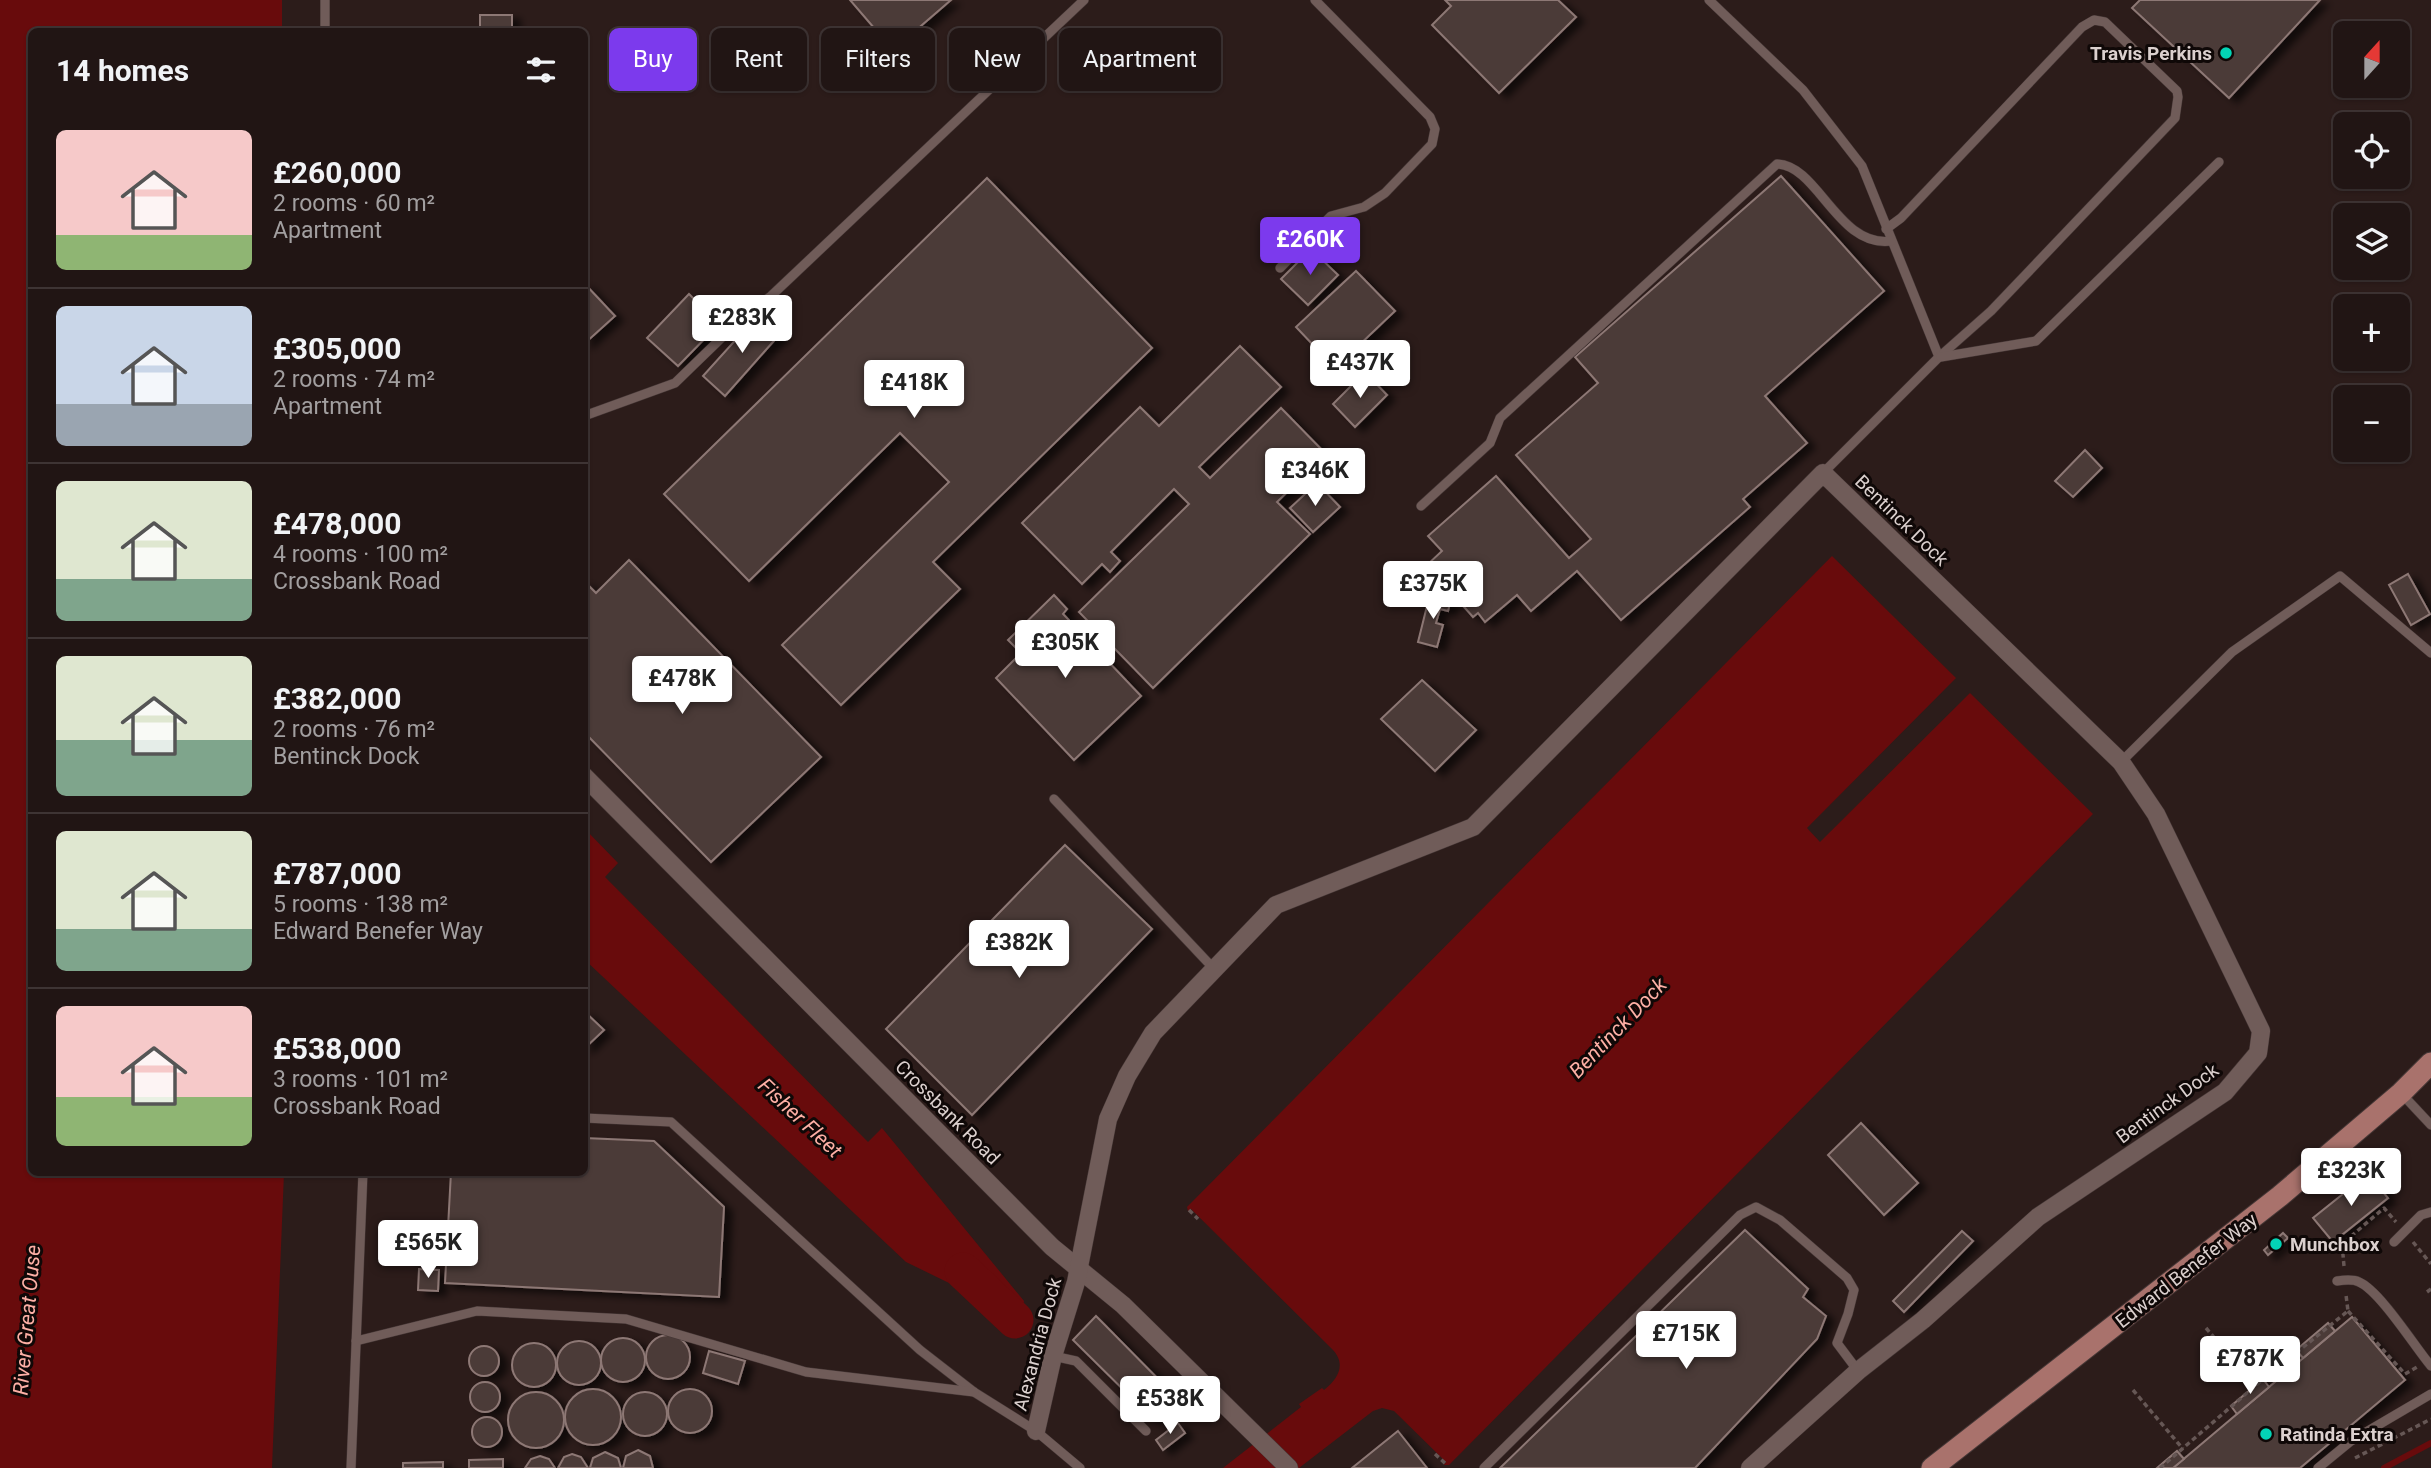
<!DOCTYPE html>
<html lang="en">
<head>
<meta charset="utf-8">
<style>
	:root { --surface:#211514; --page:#2d2222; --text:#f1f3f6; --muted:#a29fa0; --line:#3e3434; --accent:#7c3aed }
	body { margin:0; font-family:Roboto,sans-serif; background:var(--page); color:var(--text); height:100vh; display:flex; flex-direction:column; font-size:26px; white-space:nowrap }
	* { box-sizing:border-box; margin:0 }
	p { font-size:23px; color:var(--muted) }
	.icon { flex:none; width:38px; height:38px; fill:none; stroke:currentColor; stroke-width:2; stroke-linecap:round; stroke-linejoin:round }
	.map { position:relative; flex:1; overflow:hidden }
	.panel { position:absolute; left:28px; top:28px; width:560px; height:1148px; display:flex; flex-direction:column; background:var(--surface); border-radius:10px; box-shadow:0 2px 5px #0004,0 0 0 2px var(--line) }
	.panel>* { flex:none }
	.guide { position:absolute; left:609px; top:28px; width:665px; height:63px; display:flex; gap:14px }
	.needle { width:46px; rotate:21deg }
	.tools { position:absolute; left:2333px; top:21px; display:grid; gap:14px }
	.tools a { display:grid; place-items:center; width:77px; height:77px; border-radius:10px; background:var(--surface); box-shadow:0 2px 5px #0004,0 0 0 2px var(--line); font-size:35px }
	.price { position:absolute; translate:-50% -60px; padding:0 16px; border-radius:7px; background:#fff; color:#222; font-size:23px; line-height:46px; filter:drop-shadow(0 2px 4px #0008) }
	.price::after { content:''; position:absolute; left:50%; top:42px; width:21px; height:16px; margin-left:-10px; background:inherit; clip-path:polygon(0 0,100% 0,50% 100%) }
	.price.active { background:var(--accent); color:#fff }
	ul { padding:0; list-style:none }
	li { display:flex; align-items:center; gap:21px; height:175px; padding:0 28px }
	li+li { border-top:2px solid var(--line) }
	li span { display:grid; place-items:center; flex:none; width:196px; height:140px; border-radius:10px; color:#555 }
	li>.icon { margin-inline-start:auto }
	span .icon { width:84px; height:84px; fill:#fffc; stroke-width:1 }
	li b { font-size:30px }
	h2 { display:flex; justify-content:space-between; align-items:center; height:84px; padding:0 28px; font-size:30px }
	.tag { padding:0 24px; border-radius:10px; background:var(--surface); box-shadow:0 2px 5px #0004,0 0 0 2px var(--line); font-size:24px; line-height:63px }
	.tag.active { background:var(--accent); color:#fff }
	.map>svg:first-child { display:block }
	.water { fill:#680b0c }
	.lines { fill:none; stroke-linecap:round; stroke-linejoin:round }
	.stream { stroke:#680b0c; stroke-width:6 }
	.river { stroke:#680b0c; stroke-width:37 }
	.building { fill:#4c3a37; stroke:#8d7875; stroke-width:2; filter:url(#shadow) }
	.lane-casing { stroke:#443635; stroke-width:10 }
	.street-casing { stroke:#443635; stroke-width:19 }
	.primary-casing { stroke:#443635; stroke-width:23 }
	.path { stroke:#665755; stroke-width:3.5; stroke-dasharray:5 3.5; stroke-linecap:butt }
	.lane { stroke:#705c59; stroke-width:9 }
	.street { stroke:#705c59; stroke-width:18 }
	.primary { stroke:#a9726c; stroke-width:21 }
	.poi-dot { fill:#03d5b6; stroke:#0f0807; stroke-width:2.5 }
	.labels { text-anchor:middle; stroke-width:6; stroke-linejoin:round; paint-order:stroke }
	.poi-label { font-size:19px; font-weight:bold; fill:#dbd0ce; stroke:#0f0807; text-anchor:start }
	.street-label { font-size:19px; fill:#dbd0ce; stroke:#0f0807 }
	.water-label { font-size:21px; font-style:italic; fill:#fdafa5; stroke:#0f0807 }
</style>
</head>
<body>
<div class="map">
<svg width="2431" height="1468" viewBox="0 0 2431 1468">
	<defs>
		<filter id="shadow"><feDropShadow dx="8" dy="4.5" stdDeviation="3.5" flood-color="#0009"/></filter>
	</defs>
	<rect width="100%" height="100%" fill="#2c1c1a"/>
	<g class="water">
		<path d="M0,0H282V31L32,32V1172L284,1173L272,1468H0Z"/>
		<path d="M1832,556L1956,678L1807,828L1820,842L1970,693L2093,814L1449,1465H1444L1446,1462L1394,1411L1382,1408L1373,1411L1299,1468H1223L1301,1407L1299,1404L1322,1388L1324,1390C1338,1379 1347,1364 1332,1349L1191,1209L1188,1211L1187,1207Z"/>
		<path d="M585,829L618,863L605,877L868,1142L882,1128L1024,1301L1021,1314L947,1282L906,1262L585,960Z"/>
	</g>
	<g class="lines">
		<path class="stream" d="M2384,1468L2431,1443"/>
		<path class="river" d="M963,1271L1015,1320"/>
	</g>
	<g class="building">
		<path d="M850,0H951L893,50Z"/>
		<path d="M1445,0H1558L1576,17L1499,93L1432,25L1451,6Z"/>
		<path d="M2140,0H2320L2229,98L2132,8Z"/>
		<rect x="480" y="15" width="32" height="17"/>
		<path d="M1781,176L1884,291L1765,396L1807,443L1743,499L1750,507L1621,620L1577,571L1531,611L1517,595L1485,622L1478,613L1473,617L1427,565L1442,551L1428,536L1496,476L1569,558L1591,539L1516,455L1598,383L1575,357Z"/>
		<path d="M987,178L1152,348L933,562L960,589L841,705L782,645L949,482L900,433L749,581L664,494Z"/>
		<path d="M1311,249L1338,275L1308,305L1281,279Z"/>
		<path d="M1356,271L1395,311L1335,368L1296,327Z"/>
		<path d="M584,283L615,316L584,344Z"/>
		<path d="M689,294L719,324L678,366L647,338Z"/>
		<path d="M759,314L780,334L725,396L703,376Z"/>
		<path d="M1240,346L1281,387L1199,467L1210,478L1281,408L1326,454L1277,502L1310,534L1153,688L1079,612L1189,504L1174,489L1111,552L1120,561L1110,572L1102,564L1082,584L1022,523L1140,407L1159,426Z"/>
		<path d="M1365,372L1387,395L1355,427L1333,404Z"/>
		<path d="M2085,450L2102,468L2073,497L2055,481Z"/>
		<path d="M1317,483L1340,507L1313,532L1290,508Z"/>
		<path d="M629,560L821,757L711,862L584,732V581L596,593Z"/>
		<path d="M2408,574L2430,614L2411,625L2389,585Z"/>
		<path d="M1430,594L1451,600L1448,611L1440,609L1436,623L1443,625L1437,647L1418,642Z"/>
		<path d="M1054,595L1067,609L1063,614L1141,696L1074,760L996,678L1021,653L1008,640Z"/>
		<path d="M1422,680L1476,730L1435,771L1381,719Z"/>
		<path d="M1065,845L1152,929L972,1115L886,1029Z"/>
		<path d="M584,1011L604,1030L584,1049Z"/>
		<path d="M1861,1123L1918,1183L1884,1215L1828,1155Z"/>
		<path d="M584,1138L654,1141L724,1207L719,1297L445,1283L451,1172H584Z"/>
		<path d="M2368,1174L2388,1198L2333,1242L2313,1218Z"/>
		<path d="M1745,1230L1808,1289L1803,1297L1826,1316L1817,1339L1695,1468H1500Z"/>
		<path d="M1962,1231L1973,1241L1904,1312L1893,1301Z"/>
		<path d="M2283,1233L2288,1238L2268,1255L2264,1250Z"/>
		<path d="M419,1269L439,1270L438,1291L418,1290Z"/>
		<path d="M1096,1316L1175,1396L1152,1418L1073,1340Z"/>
		<path d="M2352,1317L2405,1380L2300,1468H2173Z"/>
		<path d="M2328,1323L2335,1331L2303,1358L2296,1350Z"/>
		<circle cx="668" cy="1357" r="22"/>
		<circle cx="623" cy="1360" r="22"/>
		<circle cx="579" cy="1363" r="22"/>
		<circle cx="534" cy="1365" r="22"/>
		<circle cx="484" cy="1361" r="15"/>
		<path d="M709,1351L745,1361L738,1384L703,1373Z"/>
		<path d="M2263,1379L2269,1387L2237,1414L2231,1406Z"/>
		<circle cx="485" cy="1397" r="15"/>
		<circle cx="593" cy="1417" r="28"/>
		<circle cx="690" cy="1411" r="22"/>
		<circle cx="536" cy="1420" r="28"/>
		<circle cx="645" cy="1414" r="22"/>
		<circle cx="487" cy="1432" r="15"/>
		<path d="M1178,1423L1185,1433L1163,1450L1156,1440Z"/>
		<path d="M1398,1431L1427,1468H1352Z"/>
		<path d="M638,1450L650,1456L653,1468H623L626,1456Z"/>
		<path d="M2177,1451L2184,1459L2173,1468H2157Z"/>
		<path d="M605,1452L618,1458L621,1468H590L593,1458Z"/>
		<path d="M572,1454L581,1457L588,1468H558L564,1457Z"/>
		<path d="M540,1456L549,1459L555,1468H525L531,1459Z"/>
		<path d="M503,1459V1468H469V1460Z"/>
		<path d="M443,1462V1468H403V1463Z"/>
	</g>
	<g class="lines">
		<defs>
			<g id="lane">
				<path d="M325,0V32"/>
				<path d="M1709,0L1803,90L1862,166L1939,357L1823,473"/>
				<path d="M1886,229L1901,218L2082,27L2094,20L2105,22L2177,91L2178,97L2175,118L1991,311L1939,357"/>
				<path d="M1280,268L1331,216L1364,207L1385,193L1432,144L1435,129L1430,117L1315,0"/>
				<path d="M1941,357L2036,341L2219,162"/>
				<path d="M584,416L675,383L741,319L771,296L1084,0"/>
				<path d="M1421,506L1490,443L1500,418L1777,164C1818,165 1838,248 1891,241"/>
				<path d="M2121,762L2232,652L2340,576L2431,653"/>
				<path d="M1054,799L1215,970"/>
				<path d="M2401,1093L2431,1125"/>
				<path d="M584,1118L671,1122L920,1350L974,1392L1036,1431L1080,1468"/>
				<path d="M2394,1242L2421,1215L2431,1212"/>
				<path d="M2337,1281C2344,1280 2353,1279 2359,1282C2380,1291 2415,1347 2431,1366"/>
				<path d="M356,1341L477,1311L626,1319L806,1372L974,1392"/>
				<path d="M1053,1356L1076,1361L1146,1431"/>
				<path d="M351,1468L363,1172"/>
				<path d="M1484,1468L1740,1215L1756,1207L1780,1220L1847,1278L1854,1290L1848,1314L1837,1343L1858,1371"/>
				<path d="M2318,1468L2351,1441L2431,1394"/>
			</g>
			<g id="street">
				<path d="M584,776L1052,1247L1123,1305L1289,1468"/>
				<path d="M1036,1431L1053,1356L1076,1282L1108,1119L1127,1076L1153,1033L1276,905L1473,827L1823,473L2121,762L2156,814L2261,1031L2258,1053L2225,1092L2038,1217L1923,1320L1858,1371L1750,1468"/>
			</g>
			<path id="primary" d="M1932,1468L2280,1196L2401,1093L2431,1063"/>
		</defs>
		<use href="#lane" class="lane-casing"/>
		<use href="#street" class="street-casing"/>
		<use href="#primary" class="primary-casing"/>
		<g class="path">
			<path d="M1189,1210L1198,1219"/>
			<path d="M2413,1242L2431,1264"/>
			<path d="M2344,1266L2342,1244L2384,1208L2396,1222"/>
			<path d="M2427,1292L2431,1289"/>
			<path d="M2348,1311L2405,1374L2417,1367"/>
			<path d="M2206,1328L2255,1386"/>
			<path d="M2133,1390L2183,1449"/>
			<path d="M1435,1454L1446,1464"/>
			<path d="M2355,1458L2431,1419"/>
			<path d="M2160,1468L2255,1386L2348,1311L2346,1295"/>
		</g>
		<use href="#lane" class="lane"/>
		<use href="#street" class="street"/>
		<use href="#primary" class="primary"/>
	</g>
	<g class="poi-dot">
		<circle cx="2226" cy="53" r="7"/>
		<circle cx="2276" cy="1244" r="7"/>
		<circle cx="2266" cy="1434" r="7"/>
	</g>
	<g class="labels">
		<g class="poi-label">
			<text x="2212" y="60" text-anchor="end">Travis Perkins</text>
			<text x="2290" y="1251">Munchbox</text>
			<text x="2280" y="1441">Ratinda Extra</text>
		</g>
		<g class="street-label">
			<text transform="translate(1902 520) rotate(44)" y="7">Bentinck Dock</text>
			<text transform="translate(2167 1103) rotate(-36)" y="7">Bentinck Dock</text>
			<text transform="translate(948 1112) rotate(45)" y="7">Crossbank Road</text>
			<text transform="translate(2186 1270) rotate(-38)" y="7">Edward Benefer Way</text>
			<text transform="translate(1037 1344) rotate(-75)" y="7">Alexandria Dock</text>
		</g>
		<g class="water-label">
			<text transform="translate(1618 1028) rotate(-46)" y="7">Bentinck Dock</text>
			<text transform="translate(800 1118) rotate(43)" y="7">Fisher Fleet</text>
			<text transform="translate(27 1320) rotate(-85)" y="7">River Great Ouse</text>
		</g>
	</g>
</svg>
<div class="tools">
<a><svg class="needle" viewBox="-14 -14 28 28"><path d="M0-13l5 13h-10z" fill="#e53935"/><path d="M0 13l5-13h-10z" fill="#a29fa0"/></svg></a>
<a><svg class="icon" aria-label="locate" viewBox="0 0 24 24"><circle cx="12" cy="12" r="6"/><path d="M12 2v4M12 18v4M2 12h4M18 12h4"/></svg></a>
<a><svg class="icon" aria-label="layers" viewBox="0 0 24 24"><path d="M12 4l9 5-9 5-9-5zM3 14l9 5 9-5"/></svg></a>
<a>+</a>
<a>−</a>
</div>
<b class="price active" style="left:1310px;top:277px">£260K</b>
<b class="price" style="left:742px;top:355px">£283K</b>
<b class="price" style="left:1360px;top:400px">£437K</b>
<b class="price" style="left:914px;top:420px">£418K</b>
<b class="price" style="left:1315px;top:508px">£346K</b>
<b class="price" style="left:1433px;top:621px">£375K</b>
<b class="price" style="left:1065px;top:680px">£305K</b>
<b class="price" style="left:682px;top:716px">£478K</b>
<b class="price" style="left:1019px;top:980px">£382K</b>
<b class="price" style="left:2351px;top:1208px">£323K</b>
<b class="price" style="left:428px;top:1280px">£565K</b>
<b class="price" style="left:1686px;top:1371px">£715K</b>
<b class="price" style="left:2250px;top:1396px">£787K</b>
<b class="price" style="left:1170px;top:1436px">£538K</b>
<div class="guide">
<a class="tag active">Buy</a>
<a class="tag">Rent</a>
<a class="tag">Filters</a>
<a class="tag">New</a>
<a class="tag">Apartment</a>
</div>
<section class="panel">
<h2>14 homes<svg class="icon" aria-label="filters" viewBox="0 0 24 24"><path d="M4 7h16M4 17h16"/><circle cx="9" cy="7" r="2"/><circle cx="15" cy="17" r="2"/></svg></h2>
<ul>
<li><span style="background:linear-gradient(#f6c9c9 75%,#8fb573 0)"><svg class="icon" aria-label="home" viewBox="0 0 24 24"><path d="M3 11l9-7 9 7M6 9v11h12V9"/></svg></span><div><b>£260,000</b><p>2 rooms · 60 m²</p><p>Apartment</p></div></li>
<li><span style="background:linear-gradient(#c9d6e8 70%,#9aa5b1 0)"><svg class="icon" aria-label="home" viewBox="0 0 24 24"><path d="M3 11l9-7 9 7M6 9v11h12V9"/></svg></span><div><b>£305,000</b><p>2 rooms · 74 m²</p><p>Apartment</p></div></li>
<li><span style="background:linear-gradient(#dfe7d0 70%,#7fa58c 0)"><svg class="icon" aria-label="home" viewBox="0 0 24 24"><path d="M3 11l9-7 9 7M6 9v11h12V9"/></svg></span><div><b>£478,000</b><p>4 rooms · 100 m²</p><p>Crossbank Road</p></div></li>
<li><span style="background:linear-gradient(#dfe7d0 60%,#7fa58c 0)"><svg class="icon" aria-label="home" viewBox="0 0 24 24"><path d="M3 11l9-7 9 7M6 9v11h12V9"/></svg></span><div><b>£382,000</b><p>2 rooms · 76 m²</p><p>Bentinck Dock</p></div></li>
<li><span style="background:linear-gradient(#dfe7d0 70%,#7fa58c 0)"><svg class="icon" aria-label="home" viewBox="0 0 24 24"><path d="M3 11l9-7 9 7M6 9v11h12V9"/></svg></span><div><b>£787,000</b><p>5 rooms · 138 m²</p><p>Edward Benefer Way</p></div></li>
<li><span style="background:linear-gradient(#f6c9c9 65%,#8fb573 0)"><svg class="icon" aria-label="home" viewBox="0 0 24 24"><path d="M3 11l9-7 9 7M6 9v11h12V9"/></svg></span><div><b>£538,000</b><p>3 rooms · 101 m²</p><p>Crossbank Road</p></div></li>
</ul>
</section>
</div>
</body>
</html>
